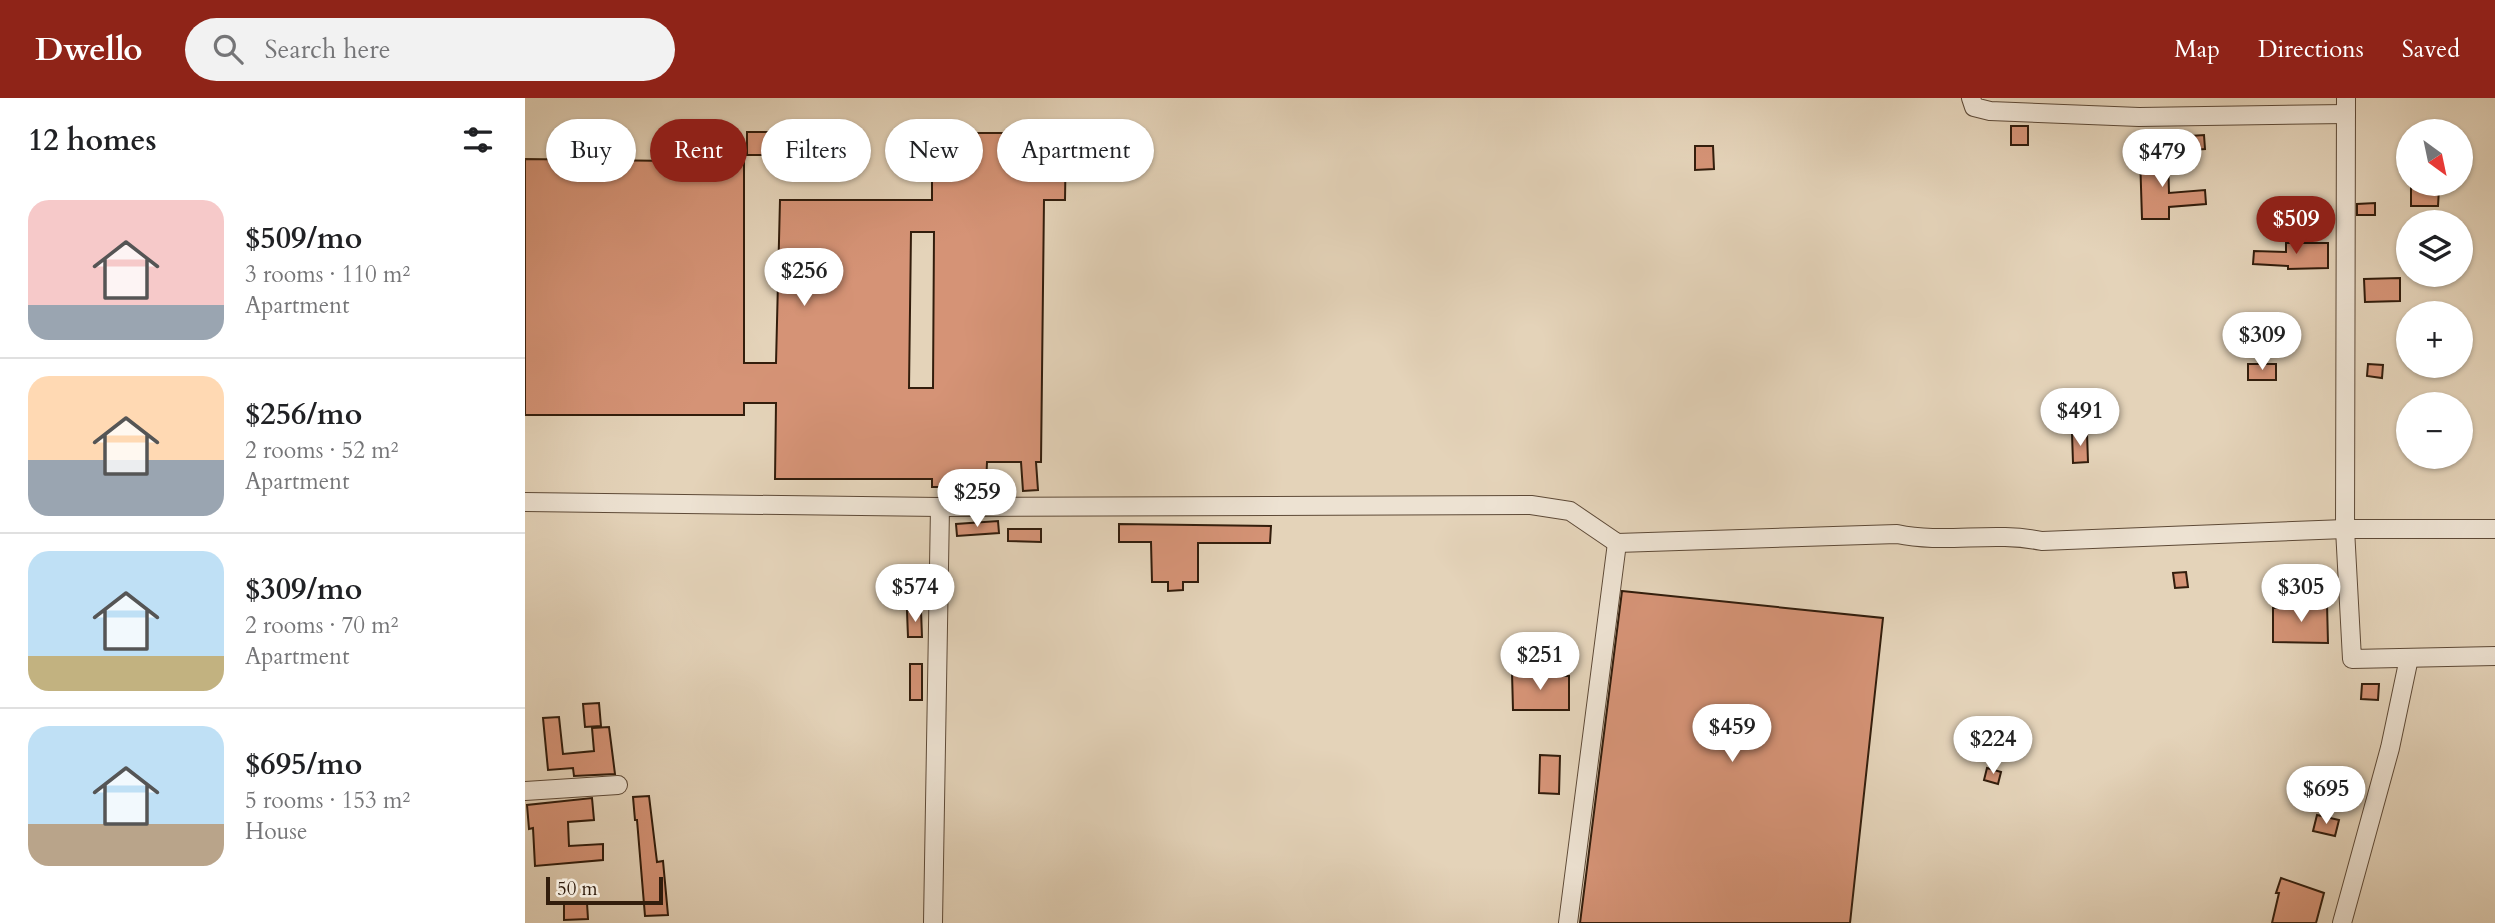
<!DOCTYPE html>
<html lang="en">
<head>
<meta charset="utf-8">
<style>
	:root { --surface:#fff; --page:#f2f2f2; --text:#202124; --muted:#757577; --line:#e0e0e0; --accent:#8f2418 }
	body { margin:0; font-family:Cardo,serif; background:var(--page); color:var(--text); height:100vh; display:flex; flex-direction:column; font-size:26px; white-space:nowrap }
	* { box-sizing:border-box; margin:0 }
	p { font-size:23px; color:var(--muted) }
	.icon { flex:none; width:38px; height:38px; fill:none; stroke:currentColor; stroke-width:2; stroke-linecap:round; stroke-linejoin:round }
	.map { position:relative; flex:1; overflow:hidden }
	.drawer { display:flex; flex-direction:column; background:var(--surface); width:525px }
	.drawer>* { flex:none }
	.hud { position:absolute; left:21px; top:21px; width:665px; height:63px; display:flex; gap:14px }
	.needle { width:46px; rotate:147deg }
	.controls { position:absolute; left:1871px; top:21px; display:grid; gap:14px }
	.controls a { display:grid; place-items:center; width:77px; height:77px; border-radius:50%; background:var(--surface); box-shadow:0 2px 5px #0004; font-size:35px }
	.scale { position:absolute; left:21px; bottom:18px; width:117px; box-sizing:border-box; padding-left:7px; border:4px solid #321d0c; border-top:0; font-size:19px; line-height:24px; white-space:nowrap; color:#321d0c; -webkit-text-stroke:5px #ede2d2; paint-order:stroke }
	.price { position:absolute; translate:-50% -60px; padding:0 16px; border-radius:24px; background:#fff; color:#222; font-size:23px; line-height:46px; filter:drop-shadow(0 2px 4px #0008) }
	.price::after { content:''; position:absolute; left:50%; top:42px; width:21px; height:16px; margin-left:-10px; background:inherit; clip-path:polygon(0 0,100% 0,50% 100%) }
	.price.selected { background:var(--accent); color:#fff }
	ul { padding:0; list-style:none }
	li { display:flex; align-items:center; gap:21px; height:175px; padding:0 28px }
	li+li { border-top:2px solid var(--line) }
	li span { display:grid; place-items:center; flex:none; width:196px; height:140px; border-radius:21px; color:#555 }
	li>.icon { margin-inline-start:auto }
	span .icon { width:84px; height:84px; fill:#fffc; stroke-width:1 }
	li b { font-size:30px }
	h2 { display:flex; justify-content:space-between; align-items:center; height:84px; padding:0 28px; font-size:30px }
	.pill { padding:0 24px; border-radius:32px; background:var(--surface); box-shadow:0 2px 5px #0004; font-size:24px; line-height:63px }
	.pill.selected { background:var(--accent); color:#fff }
	header { display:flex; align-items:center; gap:42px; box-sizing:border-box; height:98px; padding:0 35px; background:var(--accent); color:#fff }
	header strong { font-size:33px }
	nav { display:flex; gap:38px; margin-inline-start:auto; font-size:24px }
	.search { width:490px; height:63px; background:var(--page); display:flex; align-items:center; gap:18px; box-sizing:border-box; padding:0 24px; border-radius:38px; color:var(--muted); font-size:26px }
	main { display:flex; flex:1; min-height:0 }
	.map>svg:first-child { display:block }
	.building { fill:#d59376; stroke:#321d0c; stroke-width:2; fill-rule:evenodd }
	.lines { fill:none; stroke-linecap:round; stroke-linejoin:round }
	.street-casing { stroke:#5e4a37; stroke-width:20 }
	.street { stroke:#ede2d2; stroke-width:18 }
</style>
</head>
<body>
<header>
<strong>Dwello</strong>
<div class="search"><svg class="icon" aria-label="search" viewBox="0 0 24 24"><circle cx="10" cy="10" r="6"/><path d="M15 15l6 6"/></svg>Search here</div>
<nav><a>Map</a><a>Directions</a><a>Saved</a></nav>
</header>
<main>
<section class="drawer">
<h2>12 homes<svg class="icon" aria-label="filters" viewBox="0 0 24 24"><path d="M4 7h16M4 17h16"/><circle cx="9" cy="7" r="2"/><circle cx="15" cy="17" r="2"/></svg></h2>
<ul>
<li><span style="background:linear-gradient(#f6c9c9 75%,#9aa5b1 0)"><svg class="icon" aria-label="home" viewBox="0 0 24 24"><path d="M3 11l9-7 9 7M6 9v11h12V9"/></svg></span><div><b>$509/mo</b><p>3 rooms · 110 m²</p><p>Apartment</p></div></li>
<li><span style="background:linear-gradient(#ffd9b3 60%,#9aa5b1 0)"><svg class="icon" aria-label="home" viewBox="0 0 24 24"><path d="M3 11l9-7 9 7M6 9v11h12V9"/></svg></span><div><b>$256/mo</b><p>2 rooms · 52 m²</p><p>Apartment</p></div></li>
<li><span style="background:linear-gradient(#bfe0f5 75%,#c2b280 0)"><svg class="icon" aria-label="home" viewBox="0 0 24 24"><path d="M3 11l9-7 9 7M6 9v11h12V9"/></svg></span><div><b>$309/mo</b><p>2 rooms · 70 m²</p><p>Apartment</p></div></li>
<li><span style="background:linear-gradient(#bfe0f5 70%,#b9a48a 0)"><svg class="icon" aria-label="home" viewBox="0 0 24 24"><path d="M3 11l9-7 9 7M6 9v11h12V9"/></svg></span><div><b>$695/mo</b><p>5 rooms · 153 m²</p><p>House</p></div></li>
</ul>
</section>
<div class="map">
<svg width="1970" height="825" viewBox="0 0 1970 825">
	<rect width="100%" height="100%" fill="#e4d3b9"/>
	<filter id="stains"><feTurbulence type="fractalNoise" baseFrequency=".00286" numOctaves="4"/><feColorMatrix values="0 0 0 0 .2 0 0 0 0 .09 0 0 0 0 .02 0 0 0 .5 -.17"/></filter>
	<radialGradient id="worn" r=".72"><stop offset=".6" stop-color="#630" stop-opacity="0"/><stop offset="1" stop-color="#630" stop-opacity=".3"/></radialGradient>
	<g class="building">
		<rect x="1486" y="28" width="17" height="19"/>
		<rect x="222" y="34" width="112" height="23"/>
		<path d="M407,35H541L540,102H519L516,364H511L513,392L498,393L496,364H462L461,389H407V381H250L251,305H219V317H0V61L219,64V265H251L255,102H407ZM386,134H409L408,290H384Z"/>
		<path d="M1679,37L1680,51L1665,52V38Z"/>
		<path d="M1170,48H1188L1189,71L1170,72Z"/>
		<path d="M1615,57H1643L1644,95L1680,92L1681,106L1644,109V121H1617Z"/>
		<path d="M1886,89L1914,90L1913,108H1886Z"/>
		<path d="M1850,105V117H1832V106Z"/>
		<path d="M1761,145H1803V170L1763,171V168L1728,166L1729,153L1761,154Z"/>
		<path d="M1875,180V203L1840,204L1839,181Z"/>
		<rect x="1723" y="266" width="28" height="16"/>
		<path d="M1843,266L1858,267L1857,280L1842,278Z"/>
		<path d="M1547,335H1562L1563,364L1548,365Z"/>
		<path d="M473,423L474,435L432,438L431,426Z"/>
		<path d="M594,426L746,428L745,445H673V484H658V492L643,493V484H627L626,444H594Z"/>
		<path d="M483,431H516V444L483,443Z"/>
		<path d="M1661,474L1663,489L1650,490L1648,475Z"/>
		<path d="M1097,493L1358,520L1325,825H1055Z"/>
		<path d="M1790,506H1802L1803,545L1748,544V510H1754V507Z"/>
		<path d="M396,512L397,539H383L382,513Z"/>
		<rect x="385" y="566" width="12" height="36"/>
		<path d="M1007,573L1008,578H1044V612H988L987,574Z"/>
		<path d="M1837,586H1854L1853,602L1836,601Z"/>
		<path d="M74,605L76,628L60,629L58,606Z"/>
		<path d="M34,619L38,656L69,653L67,630L84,629L90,676L49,678L48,670L23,672L18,620Z"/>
		<path d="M1015,657L1035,658L1034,696L1014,695Z"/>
		<path d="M1462,670L1476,674L1473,686L1459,682Z"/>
		<path d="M124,698L132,764L138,763L143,817L120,818L112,722H110L108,699Z"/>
		<path d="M67,700L69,722L43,724L44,748L78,746V762L10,768L8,730L4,731L2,707Z"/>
		<path d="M1792,717L1814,722L1810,738L1788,733Z"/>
		<path d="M1756,780L1799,795L1791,825H1747L1754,795H1751Z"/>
		<path d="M62,805L63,821L39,822V806Z"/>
	</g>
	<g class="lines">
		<defs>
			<g id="street">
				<path d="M1446,0L1449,9L1465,13L1614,19L1821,16"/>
				<path d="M1821,0L1820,431L1827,561L1970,558"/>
				<path d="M0,404L415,409L1006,407L1045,413L1092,445L1372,436C1419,446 1468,433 1517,443L1820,431H1970"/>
				<path d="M0,693L93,687"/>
				<path d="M408,825L415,409"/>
				<path d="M1043,825L1092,445"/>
				<path d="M1817,825L1865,650L1884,560"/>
			</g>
		</defs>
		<use href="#street" class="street-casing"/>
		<use href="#street" class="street"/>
	</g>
	<rect width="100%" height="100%" filter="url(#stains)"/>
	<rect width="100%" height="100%" fill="url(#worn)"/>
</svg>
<div class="controls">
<a><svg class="needle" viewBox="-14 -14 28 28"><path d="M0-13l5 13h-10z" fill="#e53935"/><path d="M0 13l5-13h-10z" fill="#757577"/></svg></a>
<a><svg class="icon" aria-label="layers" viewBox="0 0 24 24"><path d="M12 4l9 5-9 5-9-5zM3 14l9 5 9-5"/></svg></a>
<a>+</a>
<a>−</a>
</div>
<div class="scale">50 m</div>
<b class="price" style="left:1637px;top:91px">$479</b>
<b class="price selected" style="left:1771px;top:158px">$509</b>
<b class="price" style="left:279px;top:210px">$256</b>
<b class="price" style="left:1737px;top:274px">$309</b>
<b class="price" style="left:1555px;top:350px">$491</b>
<b class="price" style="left:452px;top:431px">$259</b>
<b class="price" style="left:390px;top:526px">$574</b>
<b class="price" style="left:1776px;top:526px">$305</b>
<b class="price" style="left:1015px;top:594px">$251</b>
<b class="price" style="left:1207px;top:666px">$459</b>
<b class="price" style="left:1468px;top:678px">$224</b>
<b class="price" style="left:1801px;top:728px">$695</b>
<div class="hud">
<a class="pill">Buy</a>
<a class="pill selected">Rent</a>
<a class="pill">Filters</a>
<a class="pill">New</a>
<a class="pill">Apartment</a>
</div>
</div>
</main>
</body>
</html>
